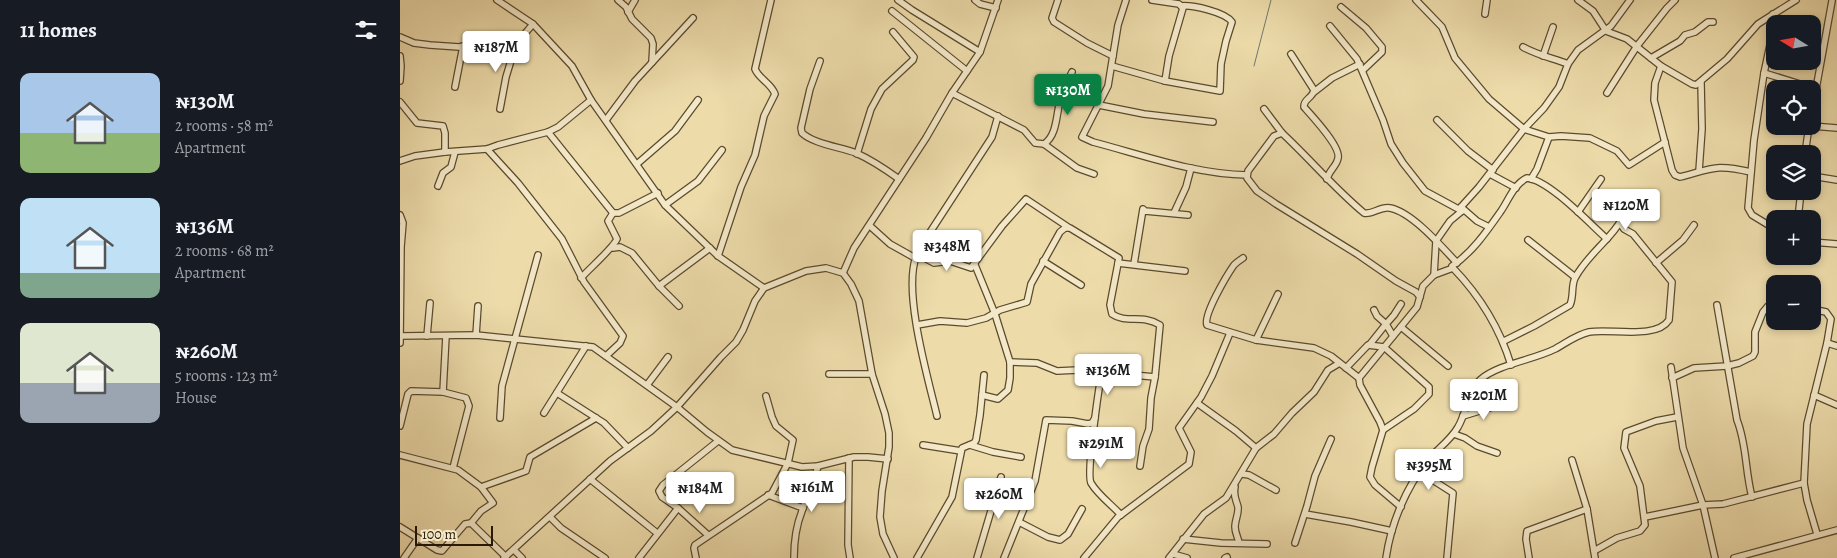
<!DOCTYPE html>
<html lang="en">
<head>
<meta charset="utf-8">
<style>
	:root { --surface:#171b24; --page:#242831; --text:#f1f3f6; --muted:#9ea1a6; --accent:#0b8043 }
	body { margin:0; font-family:Alegreya,serif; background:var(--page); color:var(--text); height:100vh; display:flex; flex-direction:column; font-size:19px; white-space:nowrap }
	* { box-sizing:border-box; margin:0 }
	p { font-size:16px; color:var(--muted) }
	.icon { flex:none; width:28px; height:28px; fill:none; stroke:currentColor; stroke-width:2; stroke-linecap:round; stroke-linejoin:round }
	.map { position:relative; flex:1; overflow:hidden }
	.details { display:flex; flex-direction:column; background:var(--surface); width:400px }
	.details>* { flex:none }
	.needle { width:32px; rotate:281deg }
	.fabs { position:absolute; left:1366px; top:15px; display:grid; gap:10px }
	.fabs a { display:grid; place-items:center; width:55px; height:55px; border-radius:10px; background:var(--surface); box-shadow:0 2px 8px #0003; font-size:25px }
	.scale { position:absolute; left:15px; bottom:12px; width:78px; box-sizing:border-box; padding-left:5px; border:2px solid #2a1903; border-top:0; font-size:14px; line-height:18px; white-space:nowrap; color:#2a1903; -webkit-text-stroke:4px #f3e8c8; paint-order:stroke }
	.price { position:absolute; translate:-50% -42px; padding:0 11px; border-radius:5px; background:#fff; color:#222; font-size:16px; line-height:32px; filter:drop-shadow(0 1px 2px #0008) }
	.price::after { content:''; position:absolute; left:50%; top:30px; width:15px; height:11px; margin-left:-8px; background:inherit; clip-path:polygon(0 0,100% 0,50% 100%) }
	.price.current { background:var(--accent); color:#fff }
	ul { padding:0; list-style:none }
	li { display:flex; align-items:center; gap:15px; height:125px; padding:0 20px }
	li span { display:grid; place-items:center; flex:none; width:140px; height:100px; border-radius:10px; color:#555 }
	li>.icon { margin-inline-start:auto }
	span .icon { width:60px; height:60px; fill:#fffc; stroke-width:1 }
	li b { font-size:21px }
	h2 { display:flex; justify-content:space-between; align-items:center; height:60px; padding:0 20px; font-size:21px }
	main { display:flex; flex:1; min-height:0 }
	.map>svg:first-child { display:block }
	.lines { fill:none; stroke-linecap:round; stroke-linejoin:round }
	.stream { stroke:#70786e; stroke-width:1 }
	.minor-casing { stroke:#5b4a2d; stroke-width:8 }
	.minor { stroke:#f3e8c8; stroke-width:5.5 }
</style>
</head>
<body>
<main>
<section class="details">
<h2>11 homes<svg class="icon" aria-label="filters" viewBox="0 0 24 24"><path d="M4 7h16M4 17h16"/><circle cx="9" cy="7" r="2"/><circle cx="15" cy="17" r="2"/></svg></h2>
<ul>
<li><span style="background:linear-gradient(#a9c7e8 60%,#8fb573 0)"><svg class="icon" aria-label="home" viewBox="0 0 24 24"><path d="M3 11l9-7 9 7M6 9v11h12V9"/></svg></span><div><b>₦130M</b><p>2 rooms · 58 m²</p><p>Apartment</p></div></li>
<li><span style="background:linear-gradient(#bfe0f5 75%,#7fa58c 0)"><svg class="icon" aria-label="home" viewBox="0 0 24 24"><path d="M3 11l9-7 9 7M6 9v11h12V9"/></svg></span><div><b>₦136M</b><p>2 rooms · 68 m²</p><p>Apartment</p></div></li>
<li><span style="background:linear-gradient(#dfe7d0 60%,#9aa5b1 0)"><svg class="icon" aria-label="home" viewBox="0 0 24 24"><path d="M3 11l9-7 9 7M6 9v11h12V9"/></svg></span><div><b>₦260M</b><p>5 rooms · 123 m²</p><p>House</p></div></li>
</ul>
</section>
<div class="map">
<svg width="1437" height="558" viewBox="0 0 1437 558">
	<rect width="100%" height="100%" fill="#eddbaa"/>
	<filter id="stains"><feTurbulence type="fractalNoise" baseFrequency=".004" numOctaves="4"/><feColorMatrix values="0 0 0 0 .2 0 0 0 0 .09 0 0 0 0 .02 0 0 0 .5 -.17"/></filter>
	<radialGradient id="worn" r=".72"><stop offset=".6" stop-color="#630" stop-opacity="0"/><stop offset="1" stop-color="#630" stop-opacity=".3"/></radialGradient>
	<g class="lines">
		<path class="stream" d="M854,66L871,0"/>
		<defs>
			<g id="minor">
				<path d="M97,0L133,24L172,66L191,100L265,205L318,256L364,288"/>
				<path d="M218,0L226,7L232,19L251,38L253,44L252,62"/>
				<path d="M498,0L512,10L580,52"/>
				<path d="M575,0L580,4L596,8"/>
				<path d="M658,0L652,18L654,22L687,43L713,56"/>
				<path d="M726,0L718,25L708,86L682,137L693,142C743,155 794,174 847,175"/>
				<path d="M752,0L779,4L783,8L769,56L765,81"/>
				<path d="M1016,0L1042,27L1055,58L1089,99L1124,129L1149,137L1137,169L1131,179"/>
				<path d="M1178,0L1193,11L1206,31L1227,39L1261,66L1292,84L1296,85L1327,59L1358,24L1396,0"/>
				<path d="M941,7L966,28L982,47V52L963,70"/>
				<path d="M492,11L567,71"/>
				<path d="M228,12L235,0"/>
				<path d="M1085,14L1087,0"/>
				<path d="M1373,14L1374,26L1364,73L1354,140L1348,208L1352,215L1375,229"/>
				<path d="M930,26L957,59L983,120L991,144L1003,163L1025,191L1062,211"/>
				<path d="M0,37L14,43L30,45L59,47L82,43L116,44"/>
				<path d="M1123,47C1137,55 1152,58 1168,64"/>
				<path d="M891,54L914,90C913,98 903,99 904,107C912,116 941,147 938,158C937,166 929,170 927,179"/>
				<path d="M0,56L1,66L0,81"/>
				<path d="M1143,56L1153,27"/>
				<path d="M1251,58L1280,41L1285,35L1295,32L1308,22H1313"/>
				<path d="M420,61L410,89L401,128L402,133C414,144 440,147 456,153C472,160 485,169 499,179"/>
				<path d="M712,66L765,81L820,91L821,64L826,41L832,22C825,12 793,5 781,6"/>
				<path d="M1261,66L1255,83L1254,100L1272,170L1275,175L1280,177C1314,168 1316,164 1351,172"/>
				<path d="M1364,73L1416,89L1412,110"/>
				<path d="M55,87L63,46"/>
				<path d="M1416,89L1432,1"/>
				<path d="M914,92L932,78L960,64"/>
				<path d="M552,93L624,130L635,143L644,144L677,168L694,174"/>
				<path d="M1207,93L1237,46L1267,8L1275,0"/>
				<path d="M0,102L17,123L43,126L45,133V152"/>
				<path d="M699,105L744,114L813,122"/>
				<path d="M100,109L106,77L116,44L133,24"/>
				<path d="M864,109L882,133"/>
				<path d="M206,120L235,81L293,18"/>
				<path d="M1037,120L1068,151L1093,170"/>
				<path d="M1412,126L1437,128"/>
				<path d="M148,132L213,213H219L258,193"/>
				<path d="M1149,137L1161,136L1190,138L1217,151L1229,165L1265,142"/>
				<path d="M644,144C658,135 656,112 661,97C664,89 668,80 672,72"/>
				<path d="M87,149L118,183L162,239L184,282L223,336L220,343L206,356"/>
				<path d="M457,154L471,109L482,89L513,60L514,57L493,32"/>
				<path d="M1405,154L1409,126"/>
				<path d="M0,161L15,156L45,152L87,149L98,145L148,132L158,127L191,100"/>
				<path d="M237,164L275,131L298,100"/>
				<path d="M1299,171L1302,129L1301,83"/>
				<path d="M1090,174L1116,188"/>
				<path d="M1412,176L1437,180"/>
				<path d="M38,186L43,173L51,167L55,152"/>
				<path d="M265,205L298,181L322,150"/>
				<path d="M1061,207L1077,221L1089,227"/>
				<path d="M1178,212L1201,179"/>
				<path d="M774,213L786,187L791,168"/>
				<path d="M0,215L3,223L1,247L0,343"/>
				<path d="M1398,219L1401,191"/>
				<path d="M470,226L490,244L515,258"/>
				<path d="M1128,240L1175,277"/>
				<path d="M1412,242L1437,244"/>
				<path d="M213,248L220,247L232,253L259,286L279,306"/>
				<path d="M517,254L534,263L550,261L571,268L602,226L626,199L668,227"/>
				<path d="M318,256L341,187L355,155L364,116L375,94C371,83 359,79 355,69L371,0"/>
				<path d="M843,258C840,260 837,262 834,265C827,275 803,315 807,325L856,340L914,348L931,356L959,378"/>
				<path d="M643,261L681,285"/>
				<path d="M718,263L785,271"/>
				<path d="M1256,263L1283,240L1294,225"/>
				<path d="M734,264L743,209L745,211L788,215"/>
				<path d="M575,265L595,314L610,362V378L608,390L598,399L582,395"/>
				<path d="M1053,268C1080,296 1100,329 1111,365"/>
				<path d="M443,273L454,248L526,138L552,93L580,52L598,0"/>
				<path d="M1034,275L1053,268L1052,266C1072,253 1087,231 1101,211C1108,201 1114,184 1127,178C1149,180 1189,223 1207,239"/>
				<path d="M181,278C189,269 213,248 217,239L208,221L213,213"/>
				<path d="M259,286L310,248"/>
				<path d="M1020,297L1016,292L996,281L957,254L876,204L857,191L847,178L848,171L874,136L882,133C910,159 934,188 964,213C973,215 980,206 990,208C1012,212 1042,247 1057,263"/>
				<path d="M1317,305L1337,420C1347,445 1345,471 1352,497"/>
				<path d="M1412,309L1426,312L1431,319L1427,343L1407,424L1404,483L1407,500L1417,534"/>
				<path d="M974,310L977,316L986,324L994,315L1001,304"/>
				<path d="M517,325L540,321L567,323L586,318L600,310L627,302L631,284L660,232L665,228H670L719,258L710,305L712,314C726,324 743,314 760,325L755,377L751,398L749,429L743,446L740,466"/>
				<path d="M1001,327L1048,366"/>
				<path d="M76,335L78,306"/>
				<path d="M0,336L76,335L193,347L277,407L307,432L332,450L402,467L418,466L454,457H468L488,459"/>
				<path d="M27,336L30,303"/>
				<path d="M856,340L878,294"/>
				<path d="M1104,341L1134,326L1170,305C1174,296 1171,286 1175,278C1188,253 1215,237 1226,211"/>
				<path d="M1427,343L1437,346"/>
				<path d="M970,344L986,324L993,336"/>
				<path d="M610,362L637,363L657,371L678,370L755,377"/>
				<path d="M1271,367L1283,448L1303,505L1315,558"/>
				<path d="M946,368L968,345L984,347L1029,387V394L1014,409L983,430"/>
				<path d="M702,371C699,387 686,474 691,483C698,495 712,505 721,515"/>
				<path d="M429,374H472"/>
				<path d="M1272,378L1294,368L1327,366L1339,363L1353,356L1355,352V332L1363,312L1368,306L1375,305"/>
				<path d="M247,385L268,357"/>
				<path d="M43,392L46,336"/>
				<path d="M157,393L204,423L228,448"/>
				<path d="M1414,395L1437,405"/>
				<path d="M797,403L836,431L856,448"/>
				<path d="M144,413L186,346"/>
				<path d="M537,416C528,378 503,293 516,257C518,251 522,246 525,240L592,137L598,116"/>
				<path d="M1063,416L1099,405"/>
				<path d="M100,418L102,386L138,255"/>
				<path d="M0,426L8,394L11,391L43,392L66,398L69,406L53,468"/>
				<path d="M1054,434L1065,438L1077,446L1097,453"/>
				<path d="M523,445L561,451"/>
				<path d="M570,445L593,452L621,457"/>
				<path d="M0,455L58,470L81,487L93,503L81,511L71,523L65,524L42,551L37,550L0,527"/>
				<path d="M449,458L448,545L450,558"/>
				<path d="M1172,460L1187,509L1195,558"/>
				<path d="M1020,472L1053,493L1047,558"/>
				<path d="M842,474L849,475L876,490"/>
				<path d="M190,479L257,533"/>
				<path d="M81,487L126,471L130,457L196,418"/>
				<path d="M835,487C833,496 836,499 838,507C839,513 835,520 835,527C835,533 838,537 839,543"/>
				<path d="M368,495L403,508"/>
				<path d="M1001,507L975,485L970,477L972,467L983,430L980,422L960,385L959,378L1017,307L1023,286L1034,275L1036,241L1050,221L1062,211L1061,207L1079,187L1124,129L1144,108L1159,87L1168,64L1178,50L1211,26L1230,0"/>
				<path d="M905,514L951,522L992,531"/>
				<path d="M150,517L161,528L205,558"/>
				<path d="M1245,517L1303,505L1323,504L1404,483"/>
				<path d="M619,522L648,537L660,540L668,534L682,509"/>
				<path d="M71,523L106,557"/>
				<path d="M308,535L278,508L262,497L259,491L263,485L318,441"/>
				<path d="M783,539L821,543L867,544"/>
				<path d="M895,543L907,506L915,476L931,439"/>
				<path d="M114,550L122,558"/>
				<path d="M1194,551L1217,538L1240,531L1245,525L1240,486L1224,448L1226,432L1256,421L1277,417"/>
				<path d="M773,554L787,558"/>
				<path d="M4,558L18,538"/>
				<path d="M104,558L210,461L251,431L277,407L321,357L336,342L343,330L355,301L364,288L406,271L426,268L443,273L451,284L459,301L472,374L485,414L489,433V447L482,491L480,517L483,534L494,558"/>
				<path d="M239,558L278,508"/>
				<path d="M296,558L294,548L295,545L372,493L388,463L393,440L376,426L372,417L366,396"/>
				<path d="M394,558C394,542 396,526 402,511C407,496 414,482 418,466"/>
				<path d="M517,558L552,497L562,448L574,443L576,440L580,415L584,375"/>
				<path d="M577,558L601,477"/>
				<path d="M604,558L635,481L646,420L672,421L688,424L692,423L695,418"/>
				<path d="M684,558L718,517L789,464L791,452L779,428L801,397L812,376L830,333"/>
				<path d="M769,558L804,514L826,498L856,448L874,434L892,413L914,392L928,370L938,364"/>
				<path d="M825,558L827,557"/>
				<path d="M986,558C991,523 1006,488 1027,461C1037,449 1051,440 1058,427C1067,412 1067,392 1081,379C1099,364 1133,360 1155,349C1166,343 1176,335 1189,332C1210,328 1256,340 1269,320L1272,282L1233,234L1224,229L1220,223"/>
				<path d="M1129,558L1126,539L1127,531L1187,509"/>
				<path d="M1334,558L1437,530"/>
			</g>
		</defs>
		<use href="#minor" class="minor-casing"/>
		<use href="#minor" class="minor"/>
	</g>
	<rect width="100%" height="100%" filter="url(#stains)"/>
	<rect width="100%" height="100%" fill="url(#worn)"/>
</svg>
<div class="fabs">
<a><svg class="needle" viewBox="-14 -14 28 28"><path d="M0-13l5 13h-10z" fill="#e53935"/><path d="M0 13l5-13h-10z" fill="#9ea1a6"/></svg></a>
<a><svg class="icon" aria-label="locate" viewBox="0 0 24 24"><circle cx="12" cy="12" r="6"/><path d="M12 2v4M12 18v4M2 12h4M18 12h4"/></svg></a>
<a><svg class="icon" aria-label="layers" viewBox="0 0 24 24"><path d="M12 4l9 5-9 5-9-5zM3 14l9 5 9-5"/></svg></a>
<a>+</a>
<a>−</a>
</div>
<div class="scale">100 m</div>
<b class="price" style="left:96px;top:73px">₦187M</b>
<b class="price current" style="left:668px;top:116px">₦130M</b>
<b class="price" style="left:1226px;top:231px">₦120M</b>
<b class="price" style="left:547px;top:272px">₦348M</b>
<b class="price" style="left:708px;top:396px">₦136M</b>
<b class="price" style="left:1084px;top:421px">₦201M</b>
<b class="price" style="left:701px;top:469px">₦291M</b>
<b class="price" style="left:1029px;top:491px">₦395M</b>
<b class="price" style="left:412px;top:513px">₦161M</b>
<b class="price" style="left:300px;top:514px">₦184M</b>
<b class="price" style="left:599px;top:520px">₦260M</b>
</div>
</main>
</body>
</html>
